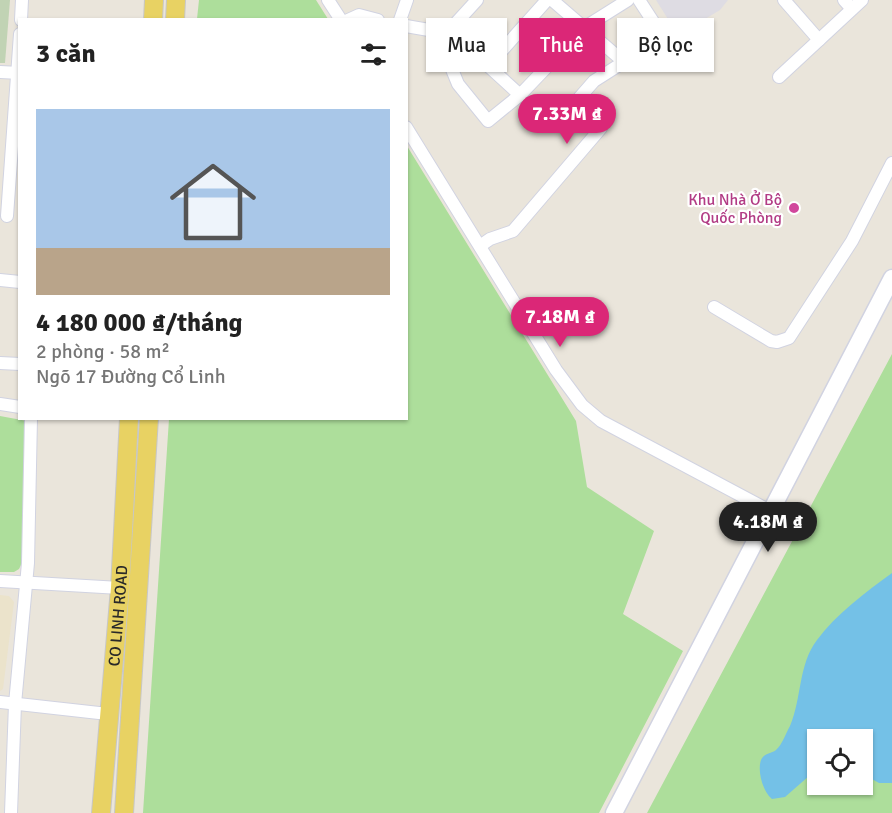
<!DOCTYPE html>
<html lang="vi">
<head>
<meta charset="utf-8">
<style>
	:root { --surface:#fff; --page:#f2f2f2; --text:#222; --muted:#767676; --accent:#db2777 }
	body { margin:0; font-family:Signika,sans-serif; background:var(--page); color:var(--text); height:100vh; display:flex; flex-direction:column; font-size:22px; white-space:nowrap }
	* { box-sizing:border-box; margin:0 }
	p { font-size:20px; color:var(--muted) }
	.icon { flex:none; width:33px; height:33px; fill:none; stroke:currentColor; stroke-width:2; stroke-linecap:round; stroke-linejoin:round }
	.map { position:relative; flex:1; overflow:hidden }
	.details { position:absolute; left:18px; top:18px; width:390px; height:402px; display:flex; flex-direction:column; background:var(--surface); border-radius:0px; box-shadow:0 2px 4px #0004 }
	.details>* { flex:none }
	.hud { position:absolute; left:426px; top:18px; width:375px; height:54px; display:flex; gap:12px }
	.buttons { position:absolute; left:807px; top:729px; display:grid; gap:12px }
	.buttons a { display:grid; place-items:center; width:66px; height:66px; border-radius:0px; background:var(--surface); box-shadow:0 2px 4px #0004; font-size:30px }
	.price { position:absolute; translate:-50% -51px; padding:0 14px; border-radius:21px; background:var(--accent); color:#fff; font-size:20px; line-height:39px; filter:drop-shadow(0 2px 3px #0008) }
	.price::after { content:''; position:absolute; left:50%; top:36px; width:18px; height:14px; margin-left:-9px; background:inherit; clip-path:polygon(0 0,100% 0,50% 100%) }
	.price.current { background:#222; color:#fff }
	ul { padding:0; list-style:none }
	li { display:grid; align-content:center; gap:12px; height:318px; padding:0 18px }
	li span { display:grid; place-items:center; height:186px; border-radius:0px; color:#555 }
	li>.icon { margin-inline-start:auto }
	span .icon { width:108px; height:108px; fill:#fffc; stroke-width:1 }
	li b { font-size:26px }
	h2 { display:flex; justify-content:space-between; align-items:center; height:72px; padding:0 18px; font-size:26px }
	.pill { padding:0 21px; border-radius:0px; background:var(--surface); box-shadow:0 2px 4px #0004; font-size:21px; line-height:54px }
	.pill.current { background:var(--accent); color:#fff }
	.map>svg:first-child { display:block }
	.industrial { fill:#dedce3 }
	.education { fill:#ebe3cb }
	.green { fill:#adde9b; fill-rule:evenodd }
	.cemetery { fill:#c1d3b4 }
	.water { fill:#74c1e7 }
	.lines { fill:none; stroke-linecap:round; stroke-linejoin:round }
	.street-casing { stroke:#d1d3e1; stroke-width:14 }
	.secondary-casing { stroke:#d1d3e1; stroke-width:19 }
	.primary-casing { stroke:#c7c7c7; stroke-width:20 }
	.street { stroke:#fff; stroke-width:12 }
	.secondary { stroke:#fff; stroke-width:16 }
	.primary { stroke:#e8d263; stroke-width:18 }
	.hotel-dot { fill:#d1479c; stroke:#fff; stroke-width:2 }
	.labels { text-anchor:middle; stroke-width:4.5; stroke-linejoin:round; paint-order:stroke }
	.hotel-label { font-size:16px; fill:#b23c85; stroke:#fff; text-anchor:end }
	.street-label { font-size:16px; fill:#292929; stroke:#fff }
</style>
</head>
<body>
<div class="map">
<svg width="892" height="813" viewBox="0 0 892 813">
	<rect width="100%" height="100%" fill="#eae5db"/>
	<path class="industrial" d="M656,0H728L720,10L678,35Z"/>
	<path class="education" d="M0,595L9,596L14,602L3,689L0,691Z"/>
	<g class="green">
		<path d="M199,0H316L328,19H197Z"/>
		<path d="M407,146L576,421L587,487L654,531L623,614L683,651L599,813H143L169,419L406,418Z"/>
		<path d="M892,354V813H647ZM818,740H862V784H818Z"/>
		<path d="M0,416L27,421L24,559L19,569L14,572H0Z"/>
	</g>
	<path class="cemetery" d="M0,0H10L5,63H0Z"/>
	<path class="water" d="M892,573V783H879L863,774L862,740H818L817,769L785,797L772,799C763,792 757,771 761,760C764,753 771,754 776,750C782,745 786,733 790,726C802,698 798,665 817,640C836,614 866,592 892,573Z"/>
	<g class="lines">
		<defs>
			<g id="street">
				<path d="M328,0L341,20"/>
				<path d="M552,0L624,62"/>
				<path d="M639,0L654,23"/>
				<path d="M784,0L819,40"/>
				<path d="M844,0L852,9"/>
				<path d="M21,20L22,0"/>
				<path d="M348,20L359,15L378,20"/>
				<path d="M400,20L407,0"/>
				<path d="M406,26L429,30L440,40L458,84L488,121L520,95L585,27L628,0"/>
				<path d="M449,30L520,95"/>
				<path d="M445,35L477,0"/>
				<path d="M488,66L547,0"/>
				<path d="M0,72L20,73"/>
				<path d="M779,77L862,0"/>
				<path d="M406,127L556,370L582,405L601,421L770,511"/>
				<path d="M7,216L20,34"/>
				<path d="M480,246L490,239L513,231L601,128L573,105L594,81L652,44"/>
				<path d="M0,280L20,282"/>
				<path d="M714,307L771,341L777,342L789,338L852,241L892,163"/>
				<path d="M0,363L20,364"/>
				<path d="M0,404L20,407"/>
				<path d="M0,581L120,588"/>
				<path d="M0,702L108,714"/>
				<path d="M11,813L15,704L28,563L31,418"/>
			</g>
			<path id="secondary" d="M614,813L892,278"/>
			<g id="primary">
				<path d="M153,20L154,0"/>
				<path d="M175,20L176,0"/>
				<path id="s1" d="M101,813L120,588L129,418"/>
				<path d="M124,813L149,418"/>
			</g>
		</defs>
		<use href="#street" class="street-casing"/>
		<use href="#secondary" class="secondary-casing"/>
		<use href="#primary" class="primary-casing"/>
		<use href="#street" class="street"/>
		<use href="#secondary" class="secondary"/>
		<use href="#primary" class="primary"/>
	</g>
	<circle class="hotel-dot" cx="794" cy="208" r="6"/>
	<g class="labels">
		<g class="hotel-label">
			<text x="782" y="205">Khu Nhà Ở Bộ<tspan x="782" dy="18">Quốc Phòng</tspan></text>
		</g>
		<g class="street-label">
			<text dy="6" stroke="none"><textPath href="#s1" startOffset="198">CO LINH ROAD</textPath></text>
		</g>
	</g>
</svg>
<div class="buttons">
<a><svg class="icon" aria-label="locate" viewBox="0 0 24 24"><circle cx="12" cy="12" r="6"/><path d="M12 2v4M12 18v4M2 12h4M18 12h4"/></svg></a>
</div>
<b class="price" style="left:567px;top:145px">7.33M ₫</b>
<b class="price" style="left:560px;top:348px">7.18M ₫</b>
<b class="price current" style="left:768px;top:553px">4.18M ₫</b>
<div class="hud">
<a class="pill">Mua</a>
<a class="pill current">Thuê</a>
<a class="pill">Bộ lọc</a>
</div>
<section class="details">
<h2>3 căn<svg class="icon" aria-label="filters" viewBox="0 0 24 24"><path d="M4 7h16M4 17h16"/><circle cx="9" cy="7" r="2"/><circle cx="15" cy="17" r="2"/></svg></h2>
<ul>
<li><span style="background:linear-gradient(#a9c7e8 75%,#b9a48a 0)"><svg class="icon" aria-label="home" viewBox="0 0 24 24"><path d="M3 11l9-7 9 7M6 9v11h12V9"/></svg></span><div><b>4 180 000 ₫/tháng</b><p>2 phòng · 58 m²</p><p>Ngõ 17 Đường Cổ Linh</p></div></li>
</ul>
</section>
</div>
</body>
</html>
